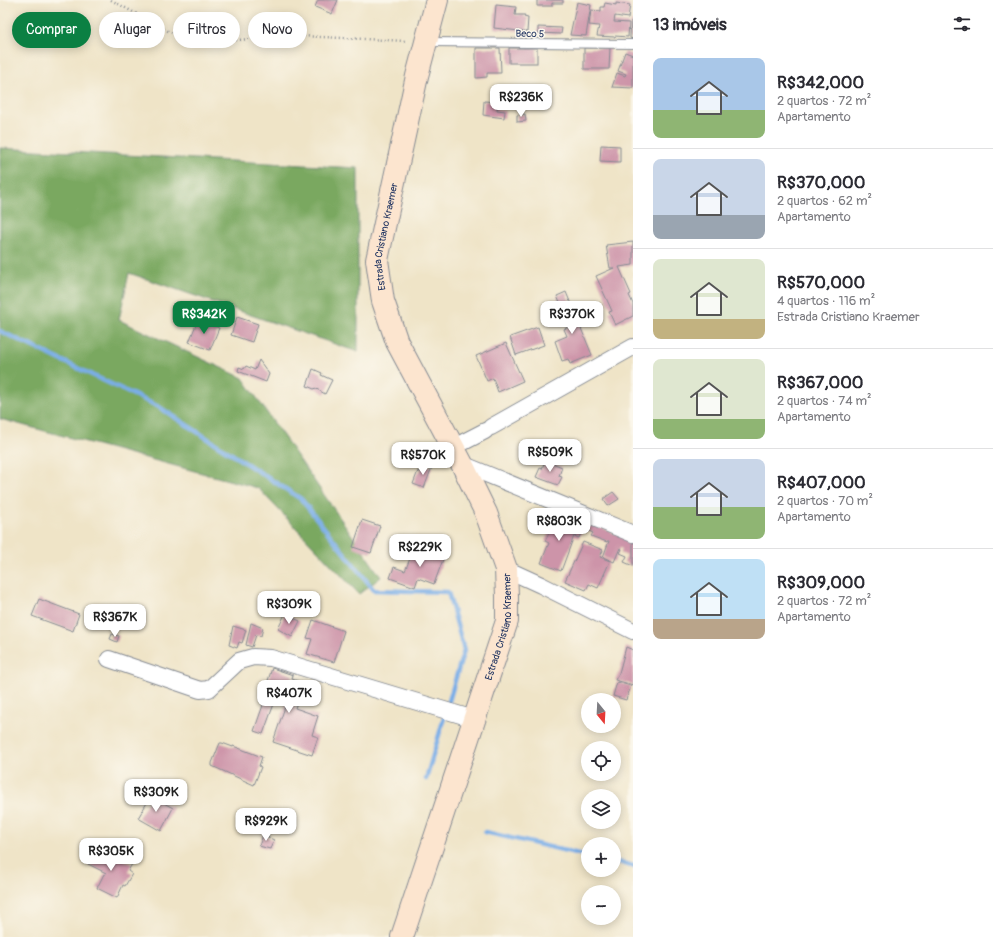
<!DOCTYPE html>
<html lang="pt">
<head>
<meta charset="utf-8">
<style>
	:root { --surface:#fff; --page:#f7f7f7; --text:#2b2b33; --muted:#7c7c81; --line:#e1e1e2; --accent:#0b8043 }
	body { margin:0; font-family:Pangolin,sans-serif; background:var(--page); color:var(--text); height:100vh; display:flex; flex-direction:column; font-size:15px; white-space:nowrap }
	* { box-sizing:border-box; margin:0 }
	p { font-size:13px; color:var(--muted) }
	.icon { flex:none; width:22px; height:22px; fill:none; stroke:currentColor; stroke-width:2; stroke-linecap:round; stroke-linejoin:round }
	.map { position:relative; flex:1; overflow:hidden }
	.drawer { display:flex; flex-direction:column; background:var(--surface); width:360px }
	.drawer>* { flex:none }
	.guide { position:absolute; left:12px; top:12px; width:380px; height:36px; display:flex; gap:8px }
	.needle { width:26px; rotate:162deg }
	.tools { position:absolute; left:581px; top:693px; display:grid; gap:8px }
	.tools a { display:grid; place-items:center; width:40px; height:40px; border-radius:50%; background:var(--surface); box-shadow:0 2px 10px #0003; font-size:20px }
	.price { position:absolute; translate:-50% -34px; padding:0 9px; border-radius:8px; background:#fff; color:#222; font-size:13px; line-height:26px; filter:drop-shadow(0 1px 2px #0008) }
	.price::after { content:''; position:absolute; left:50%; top:24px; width:12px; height:9px; margin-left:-6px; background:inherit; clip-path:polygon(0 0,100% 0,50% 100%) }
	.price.on { background:var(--accent); color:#fff }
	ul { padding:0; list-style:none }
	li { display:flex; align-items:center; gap:12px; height:100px; padding:0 20px }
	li+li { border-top:1px solid var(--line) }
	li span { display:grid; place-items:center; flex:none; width:112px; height:80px; border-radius:8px; color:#555 }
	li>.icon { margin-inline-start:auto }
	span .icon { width:48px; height:48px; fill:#fffc; stroke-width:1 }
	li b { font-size:17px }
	h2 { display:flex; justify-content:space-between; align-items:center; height:48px; padding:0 20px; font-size:17px }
	.pill { padding:0 14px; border-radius:18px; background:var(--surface); box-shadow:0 2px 10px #0003; font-size:14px; line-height:36px }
	.pill.on { background:var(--accent); color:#fff }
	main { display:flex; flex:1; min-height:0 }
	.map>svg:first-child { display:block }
	.forest { fill:#7aa861; stroke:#4a6c60 }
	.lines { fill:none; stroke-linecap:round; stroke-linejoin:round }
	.stream { stroke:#7aaee7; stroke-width:4.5 }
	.building { fill:#cd94a9 }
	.lane-casing { stroke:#858a92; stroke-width:10 }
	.street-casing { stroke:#858a92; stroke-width:18 }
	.secondary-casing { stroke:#858a92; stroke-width:24 }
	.path { stroke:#858a92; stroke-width:2.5; stroke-dasharray:1 3; stroke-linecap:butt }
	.lane { stroke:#fff; stroke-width:8 }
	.street { stroke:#fff; stroke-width:16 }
	.secondary { stroke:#fce5cf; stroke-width:22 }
	.labels { text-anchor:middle; stroke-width:3; stroke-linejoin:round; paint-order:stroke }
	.street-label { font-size:10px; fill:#1b2f5e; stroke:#fbf7ec }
</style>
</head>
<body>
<main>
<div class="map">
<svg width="633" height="937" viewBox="0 0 633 937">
	<rect width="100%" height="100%" fill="#fbf7ec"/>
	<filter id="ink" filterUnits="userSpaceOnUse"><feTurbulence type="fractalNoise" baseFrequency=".025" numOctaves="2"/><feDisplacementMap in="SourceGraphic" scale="8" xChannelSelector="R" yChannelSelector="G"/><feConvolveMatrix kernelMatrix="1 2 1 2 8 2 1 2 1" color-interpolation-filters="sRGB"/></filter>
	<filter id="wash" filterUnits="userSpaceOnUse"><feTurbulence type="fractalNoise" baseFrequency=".012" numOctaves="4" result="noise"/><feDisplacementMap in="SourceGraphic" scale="16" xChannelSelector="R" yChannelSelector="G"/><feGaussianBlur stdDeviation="0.9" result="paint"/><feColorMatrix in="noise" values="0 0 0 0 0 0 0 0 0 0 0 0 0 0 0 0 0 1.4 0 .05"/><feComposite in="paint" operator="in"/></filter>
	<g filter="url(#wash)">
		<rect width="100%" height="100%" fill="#efe4c7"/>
		<path class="forest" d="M0,148L358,168V352L129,273L119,320L243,378L381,577L359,594L258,488L0,419Z"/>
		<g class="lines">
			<g class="stream">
				<path d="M0,331L159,407L301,499L374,590L448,592L464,650L426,779"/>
				<path d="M485,832L588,856"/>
				<path d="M614,861L633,866"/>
			</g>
		</g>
		<g id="blocks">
			<g class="building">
				<path d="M318,0H338L332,14L315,7Z"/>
				<path d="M537,0H563V3H552V6H537Z"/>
				<path d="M577,2L591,5L586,36L570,35Z"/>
				<path d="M605,3L616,5V3L630,5L628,18L615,16L614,22L629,23L628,37L615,36V37L597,36L599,26L589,25L591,10L601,11V7H604Z"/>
				<path d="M496,5L516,7L515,15H525L524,17L528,18L527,32L494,28Z"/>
				<path d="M631,21H633V39L630,38Z"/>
				<path d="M538,27L562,28L561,34L538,33Z"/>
				<path d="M476,48H500L501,73H487V77L476,78Z"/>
				<rect x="509" y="48" width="28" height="15"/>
				<path d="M584,48H610L609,69H584Z"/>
				<path d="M625,52L633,55V88L612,87L617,73L625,76L626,74L618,71Z"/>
				<path d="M541,91V96H547V104L517,103V92Z"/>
				<path d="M484,101L498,102L497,110L505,111L504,118L483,115Z"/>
				<path d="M525,114L526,121L517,122V115Z"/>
				<path d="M601,145L620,146V162L600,161Z"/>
				<path d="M633,242V265L619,267L631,294L629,295L633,304V316L615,325L609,312L612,311L596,276L614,268H610L606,245Z"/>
				<path d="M566,292L592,355L570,364L568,359L562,361L555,341L567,336L564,329L569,327L567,322L557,325L556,321L566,317L557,296Z"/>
				<path d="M237,317L258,324L252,342L231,335Z"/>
				<path d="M198,320L219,328L210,350L189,342Z"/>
				<path d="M538,327L544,345L516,355L510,337Z"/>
				<path d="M506,343L523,381L498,392L493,378L487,381L476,356Z"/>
				<path d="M259,360L269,374L266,382L238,371L239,367L244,369L246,366L255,370Z"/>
				<path d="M313,369L322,373L321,375L332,380L325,394L315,388L314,389L307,386Z"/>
				<path d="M545,460L562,467L559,476L562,477L558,485L536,477L540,468L542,469Z"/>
				<path d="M423,464L432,467L424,488L413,484L418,471L420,472Z"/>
				<path d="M613,492L619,499L608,506L603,499Z"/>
				<path d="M551,514L578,526V528L582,530L579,538L574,536L561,571L541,563L549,543L545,541L552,527L547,525Z"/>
				<path d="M362,520L380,526L371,553L353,547Z"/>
				<path d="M591,523L633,541V566L624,562L627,556L620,553L622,549L620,548L614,562L603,557L609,541H607V542L591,536L593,533L587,530Z"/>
				<path d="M583,542L603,550L600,557L610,561L598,588L589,584L586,590L565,581Z"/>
				<path d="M424,547L445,554L434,584L418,578L415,587L390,578L394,567L405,571L411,556L420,559Z"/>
				<path d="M39,599L79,614L73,631L32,616Z"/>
				<path d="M285,614L300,621L292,637L278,629Z"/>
				<path d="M313,620L344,631L334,662L307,654L312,639L307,638Z"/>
				<path d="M251,623L263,628L261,636L256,635L252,647L246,645Z"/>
				<path d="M233,626L246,630L242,643L239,642L237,648L229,645Z"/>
				<path d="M112,634L119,636L117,642L110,639Z"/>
				<path d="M626,647L633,650V685L615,680L619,673Z"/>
				<path d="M272,668L293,675L292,679L306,684L300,701L298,700L295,708L318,716L312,735L318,737L312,755L273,742L287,701H289L290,697L278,693L263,734L254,731L269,688L266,687Z"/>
				<path d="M617,682L631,686L626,700L613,696Z"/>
				<path d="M220,743H222L233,747V746L262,757L259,766L261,767L254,785L212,766V763Z"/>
				<path d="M151,796L173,808L161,831L138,818Z"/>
				<path d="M263,835L274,840L270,849L259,846Z"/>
				<path d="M102,848L132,864L128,871L132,874L125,886L123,885L117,898L97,888L104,874L105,875L106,873L88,864L95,850L100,852Z"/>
			</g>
		</g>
	</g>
	<g filter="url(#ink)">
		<use href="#blocks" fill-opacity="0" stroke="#858a92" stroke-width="1"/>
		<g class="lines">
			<defs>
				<path id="lane" d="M427,42L633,44"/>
				<g id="street">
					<path d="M491,427L633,347"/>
					<path d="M454,447L485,431"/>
					<path d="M462,464L633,534"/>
					<path d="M506,569L541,585L633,631"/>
					<path d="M109,659L200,690L209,689L239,661L253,657L271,658L474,719"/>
				</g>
				<g id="secondary">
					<path id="s1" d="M402,937L507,621V596L506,569L486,513L462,464L397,342L383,301L377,260L417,76L437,0"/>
				</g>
			</defs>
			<use href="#lane" class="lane-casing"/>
			<use href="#street" class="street-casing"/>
			<use href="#secondary" class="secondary-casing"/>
			<path class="path" d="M111,0L190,43L300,36L407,41"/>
			<use href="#lane" class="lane"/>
			<use href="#street" class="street"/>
			<use href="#secondary" class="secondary"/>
		</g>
	</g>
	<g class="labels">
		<g class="street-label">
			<text transform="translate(530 33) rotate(1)" y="4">Beco 5</text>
			<text dy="4" stroke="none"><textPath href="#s1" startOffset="746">Estrada Cristiano Kraemer</textPath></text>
			<text dy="4" stroke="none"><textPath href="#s1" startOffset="326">Estrada Cristiano Kraemer</textPath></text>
		</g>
	</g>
</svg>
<div class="tools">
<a><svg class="needle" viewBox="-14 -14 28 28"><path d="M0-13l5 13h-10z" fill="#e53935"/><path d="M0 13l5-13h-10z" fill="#7c7c81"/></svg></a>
<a><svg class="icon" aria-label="locate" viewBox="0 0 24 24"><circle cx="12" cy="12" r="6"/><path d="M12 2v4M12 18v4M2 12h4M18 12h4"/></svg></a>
<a><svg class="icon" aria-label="layers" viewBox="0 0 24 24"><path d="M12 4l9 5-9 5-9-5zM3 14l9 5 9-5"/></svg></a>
<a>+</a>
<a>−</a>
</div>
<b class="price" style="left:521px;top:118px">R$236K</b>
<b class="price on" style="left:204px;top:335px">R$342K</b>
<b class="price" style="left:572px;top:335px">R$370K</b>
<b class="price" style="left:550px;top:473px">R$509K</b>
<b class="price" style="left:423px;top:476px">R$570K</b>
<b class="price" style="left:559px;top:542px">R$803K</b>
<b class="price" style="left:420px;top:568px">R$229K</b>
<b class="price" style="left:289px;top:625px">R$309K</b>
<b class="price" style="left:115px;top:638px">R$367K</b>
<b class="price" style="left:289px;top:714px">R$407K</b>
<b class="price" style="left:156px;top:813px">R$309K</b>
<b class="price" style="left:266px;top:842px">R$929K</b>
<b class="price" style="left:111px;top:872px">R$305K</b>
<div class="guide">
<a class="pill on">Comprar</a>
<a class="pill">Alugar</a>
<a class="pill">Filtros</a>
<a class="pill">Novo</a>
</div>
</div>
<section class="drawer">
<h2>13 imóveis<svg class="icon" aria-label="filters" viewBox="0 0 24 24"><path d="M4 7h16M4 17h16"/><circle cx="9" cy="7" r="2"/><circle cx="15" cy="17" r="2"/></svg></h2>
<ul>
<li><span style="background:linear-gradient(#a9c7e8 65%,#8fb573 0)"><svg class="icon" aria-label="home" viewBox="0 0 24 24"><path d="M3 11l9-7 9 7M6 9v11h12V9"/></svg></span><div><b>R$342,000</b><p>2 quartos · 72 m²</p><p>Apartamento</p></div></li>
<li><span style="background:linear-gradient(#c9d6e8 70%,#9aa5b1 0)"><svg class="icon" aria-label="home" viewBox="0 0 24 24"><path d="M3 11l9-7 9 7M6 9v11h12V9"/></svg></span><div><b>R$370,000</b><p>2 quartos · 62 m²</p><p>Apartamento</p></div></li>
<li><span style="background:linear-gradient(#dfe7d0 75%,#c2b280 0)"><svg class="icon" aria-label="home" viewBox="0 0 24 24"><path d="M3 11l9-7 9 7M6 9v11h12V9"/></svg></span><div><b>R$570,000</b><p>4 quartos · 116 m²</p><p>Estrada Cristiano Kraemer</p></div></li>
<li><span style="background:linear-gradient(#dfe7d0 75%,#8fb573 0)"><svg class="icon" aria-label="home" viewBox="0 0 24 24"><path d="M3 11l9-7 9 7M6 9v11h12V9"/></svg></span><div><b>R$367,000</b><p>2 quartos · 74 m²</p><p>Apartamento</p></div></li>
<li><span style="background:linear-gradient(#c9d6e8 60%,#8fb573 0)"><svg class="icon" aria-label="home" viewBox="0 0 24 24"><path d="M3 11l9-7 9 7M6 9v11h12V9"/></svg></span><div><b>R$407,000</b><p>2 quartos · 70 m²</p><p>Apartamento</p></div></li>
<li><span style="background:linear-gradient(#bfe0f5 75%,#b9a48a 0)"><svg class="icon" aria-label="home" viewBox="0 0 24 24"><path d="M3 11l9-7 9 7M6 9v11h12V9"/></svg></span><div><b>R$309,000</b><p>2 quartos · 72 m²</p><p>Apartamento</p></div></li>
</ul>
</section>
</main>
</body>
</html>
